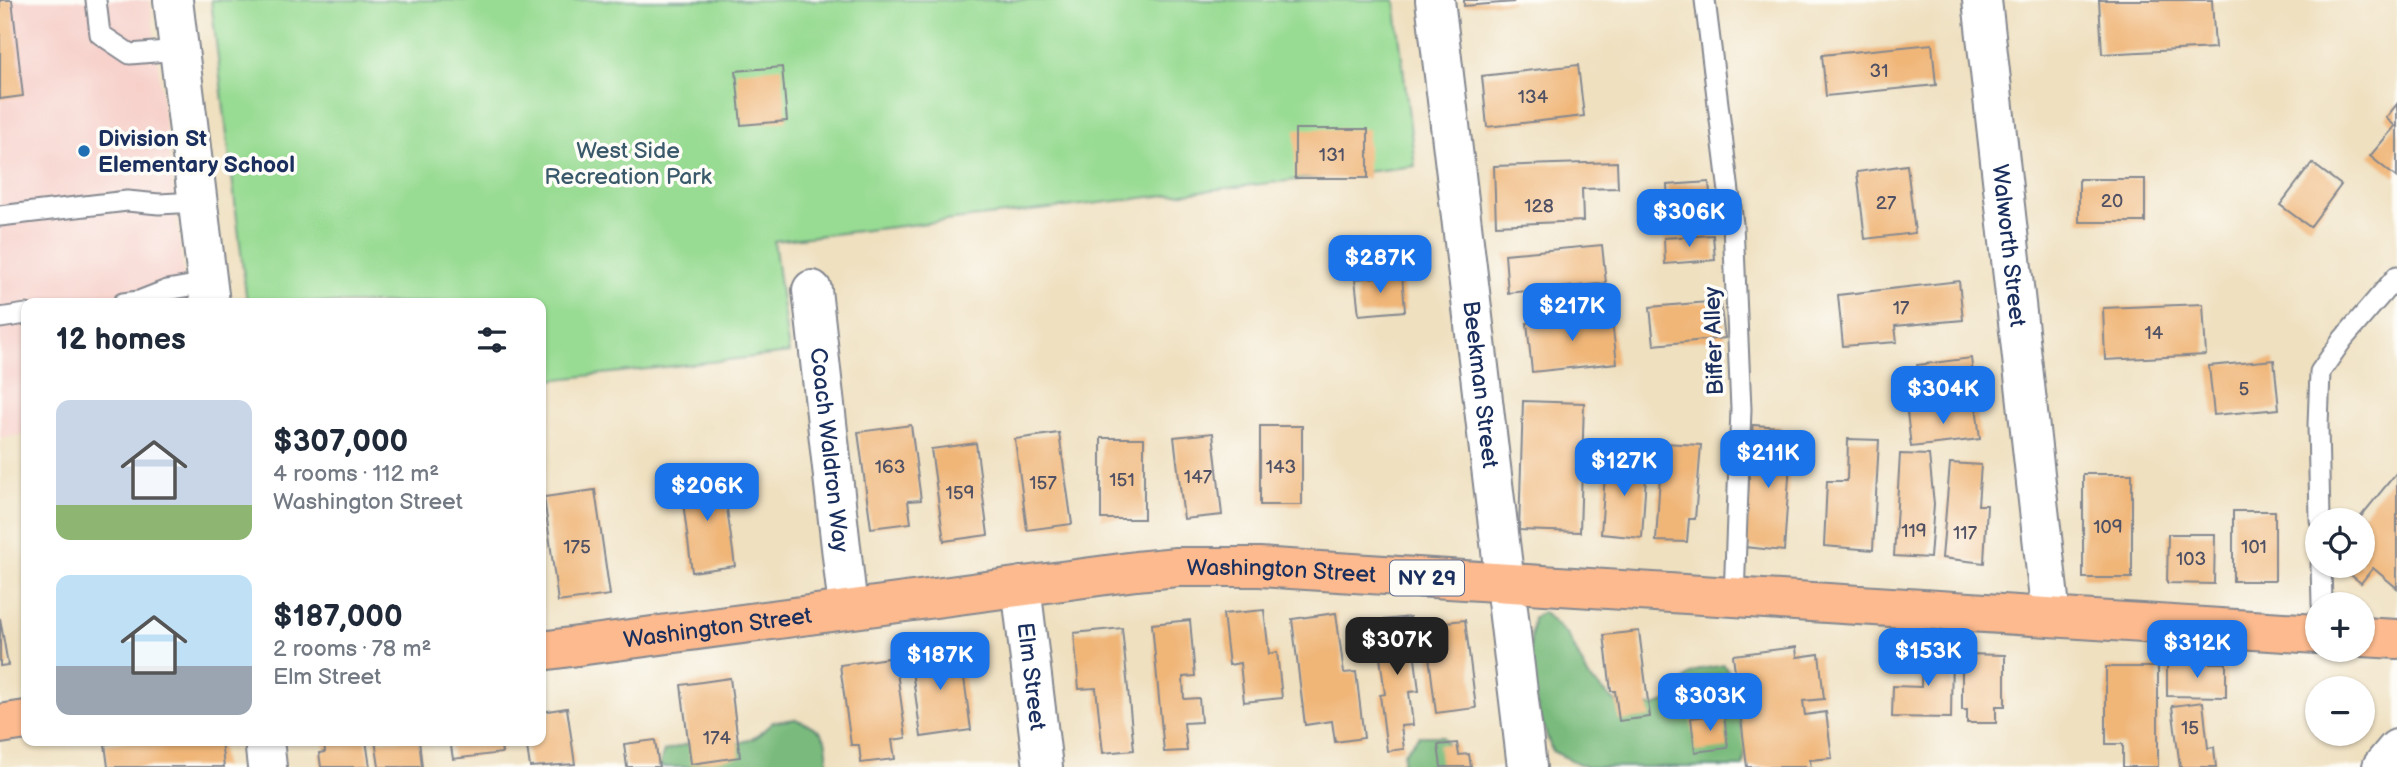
<!DOCTYPE html>
<html lang="en">
<head>
<meta charset="utf-8">
<style>
	:root { --surface:#fff; --page:#f2f2f3; --text:#1f2937; --muted:#747a83; --accent:#1a73e8 }
	body { margin:0; font-family:"Balsamiq Sans",sans-serif; background:var(--page); color:var(--text); height:100vh; display:flex; flex-direction:column; font-size:26px; white-space:nowrap }
	* { box-sizing:border-box; margin:0 }
	p { font-size:23px; color:var(--muted) }
	.icon { flex:none; width:38px; height:38px; fill:none; stroke:currentColor; stroke-width:2; stroke-linecap:round; stroke-linejoin:round }
	.map { position:relative; flex:1; overflow:hidden }
	.drawer { position:absolute; left:21px; top:298px; width:525px; height:448px; display:flex; flex-direction:column; background:var(--surface); border-radius:14px; box-shadow:0 2px 5px #0004 }
	.drawer>* { flex:none }
	.buttons { position:absolute; left:2305px; top:508px; display:grid; gap:14px }
	.buttons a { display:grid; place-items:center; width:70px; height:70px; border-radius:50%; background:var(--surface); box-shadow:0 2px 5px #0004; font-size:35px }
	.price { position:absolute; translate:-50% -60px; padding:0 16px; border-radius:14px; background:var(--accent); color:#fff; font-size:23px; line-height:46px; filter:drop-shadow(0 2px 4px #0008) }
	.price::after { content:''; position:absolute; left:50%; top:42px; width:21px; height:16px; margin-left:-10px; background:inherit; clip-path:polygon(0 0,100% 0,50% 100%) }
	.price.selected { background:#222; color:#fff }
	ul { padding:0; list-style:none }
	li { display:flex; align-items:center; gap:21px; height:175px; padding:0 35px }
	li span { display:grid; place-items:center; flex:none; width:196px; height:140px; border-radius:14px; color:#555 }
	li>.icon { margin-inline-start:auto }
	span .icon { width:84px; height:84px; fill:#fffc; stroke-width:1 }
	li b { font-size:30px }
	h2 { display:flex; justify-content:space-between; align-items:center; height:84px; padding:0 35px; font-size:30px }
	.map>svg:first-child { display:block }
	.built { fill:#f7d0ca }
	.green { fill:#98db93; stroke:#5a8578; stroke-width:2 }
	.forest { fill:#7abb7d; stroke:#4a756e; stroke-width:2 }
	.building { fill:#f0b678 }
	.lines { fill:none; stroke-linecap:round; stroke-linejoin:round }
	.service-casing { stroke:#85888f; stroke-width:23 }
	.minor-casing { stroke:#85888f; stroke-width:42 }
	.tertiary-casing { stroke:#85888f; stroke-width:42 }
	.trunk-casing { stroke:#85888f; stroke-width:42 }
	.service { stroke:#fff; stroke-width:19 }
	.minor { stroke:#fff; stroke-width:38 }
	.tertiary { stroke:#fff; stroke-width:38 }
	.trunk { stroke:#fcba8e; stroke-width:38 }
	.poi-dot { fill:#1f6fb2; stroke:#fdfcf7; stroke-width:2.5 }
	.labels { text-anchor:middle; stroke-width:7; stroke-linejoin:round; paint-order:stroke }
	.number-label { font-size:19px; fill:#505164 }
	.shield { fill:#fdfcf7; stroke:#5f6c8c; stroke-width:2 }
	.shield-label { font-size:21px; font-weight:bold; fill:#1b2f5e }
	.poi-label { font-size:23px; font-weight:bold; fill:#1b2f5e; stroke:#fdfcf7; text-anchor:start }
	.park-label { font-size:23px; fill:#3a5a6b; stroke:#fdfcf7 }
	.street-label { font-size:23px; fill:#1b2f5e; stroke:#fdfcf7 }
</style>
</head>
<body>
<div class="map">
<svg width="2397" height="767" viewBox="0 0 2397 767">
	<rect width="100%" height="100%" fill="#fdfcf7"/>
	<filter id="ink" filterUnits="userSpaceOnUse"><feTurbulence type="fractalNoise" baseFrequency=".0143" numOctaves="2"/><feDisplacementMap in="SourceGraphic" scale="14" xChannelSelector="R" yChannelSelector="G"/><feConvolveMatrix kernelMatrix="1 2 1 2 8 2 1 2 1" color-interpolation-filters="sRGB"/></filter>
	<filter id="wash" filterUnits="userSpaceOnUse"><feTurbulence type="fractalNoise" baseFrequency=".00686" numOctaves="4" result="noise"/><feDisplacementMap in="SourceGraphic" scale="28" xChannelSelector="R" yChannelSelector="G"/><feGaussianBlur stdDeviation="1.57" result="paint"/><feColorMatrix in="noise" values="0 0 0 0 0 0 0 0 0 0 0 0 0 0 0 0 0 1.4 0 .05"/><feComposite in="paint" operator="in"/></filter>
	<g filter="url(#wash)">
		<rect width="100%" height="100%" fill="#efe0c0"/>
		<path class="built" d="M0,0H150L187,303H26V435L0,438Z"/>
		<path class="green" d="M211,0H1395L1415,166L774,241L789,353L541,381V303H247Z"/>
		<g class="forest">
			<path d="M1543,612L1569,637L1589,678L1617,703L1654,706L1666,702L1690,674L1701,669L1724,665L1731,675L1746,745L1743,767H1586L1552,751L1532,693L1528,670L1533,618Z"/>
			<path d="M795,719C824,729 829,736 827,767H659L664,751L687,744L734,745L756,737L773,722Z"/>
			<path d="M1419,736H1442L1455,755L1460,767H1402L1404,753Z"/>
		</g>
		<g id="blocks">
			<g class="building">
				<path d="M0,0H12L23,96L0,99Z"/>
				<path d="M1464,0H1512L1513,2L1464,6Z"/>
				<path d="M2099,0H2212L2215,48L2102,54Z"/>
				<path d="M1932,44L1936,85L1826,96L1822,55Z"/>
				<path d="M1578,65L1584,116L1487,127L1482,76Z"/>
				<path d="M782,67L787,121L741,125L736,71Z"/>
				<path d="M2397,104V178L2370,156L2395,126L2386,118Z"/>
				<rect x="1295" y="129" width="73" height="49"/>
				<path d="M1617,162L1618,188L1582,189L1583,221L1496,225L1494,166Z"/>
				<path d="M2312,163L2341,185L2310,227L2280,205Z"/>
				<path d="M1907,165L1915,233L1865,239L1857,172Z"/>
				<rect x="2079" y="179" width="66" height="43"/>
				<path d="M1709,182L1713,227L1670,230L1667,185Z"/>
				<path d="M1713,235L1715,260L1665,264L1664,238Z"/>
				<path d="M1602,245L1606,283L1508,293L1505,254Z"/>
				<path d="M1402,275L1405,311L1359,315L1355,279Z"/>
				<path d="M1959,281L1963,320L1895,326L1897,342L1843,346L1838,295Z"/>
				<path d="M1720,301L1725,338L1654,345L1650,307Z"/>
				<path d="M2203,304L2206,355L2105,360L2103,308Z"/>
				<path d="M1611,313L1617,363L1532,372L1527,323Z"/>
				<path d="M1971,358L1975,390L1930,395L1929,385L1920,386L1917,365Z"/>
				<path d="M2274,360L2279,409L2214,415L2209,366Z"/>
				<path d="M1523,401L1584,403L1580,532L1519,530Z"/>
				<path d="M1976,405L1980,439L1911,447L1907,412Z"/>
				<path d="M911,425L921,500L908,501L911,523L871,528L858,432Z"/>
				<path d="M1753,425L1781,427L1780,446L1791,447L1784,551L1744,547Z"/>
				<rect x="1260" y="426" width="42" height="79"/>
				<path d="M1059,433L1072,524L1027,530L1015,439Z"/>
				<path d="M1213,433L1222,515L1184,519L1174,437Z"/>
				<rect x="1101" y="438" width="43" height="81"/>
				<path d="M1848,439L1879,440L1873,550L1824,546L1827,481H1847Z"/>
				<path d="M976,443L988,535L944,541L931,449Z"/>
				<path d="M1662,443L1701,445L1695,519H1689L1687,542L1656,541Z"/>
				<path d="M1900,454L1929,455L1934,504L1930,558L1894,556Z"/>
				<path d="M1606,459L1647,460L1642,538L1601,534Z"/>
				<path d="M1950,463L1981,465L1978,505H1987L1984,563L1942,558Z"/>
				<path d="M2397,472V588L2373,568L2361,583L2338,565H2362V520H2358Z"/>
				<path d="M722,473L735,566L692,572L680,479Z"/>
				<rect x="2083" y="474" width="49" height="104"/>
				<path d="M595,490L610,595L558,602L544,497Z"/>
				<rect x="2233" y="511" width="42" height="70"/>
				<path d="M2168,534H2215L2214,584L2167,583Z"/>
				<path d="M1264,610L1269,654L1277,652L1282,698L1244,702L1240,663L1229,665L1223,614Z"/>
				<path d="M1336,613L1344,673L1356,672L1364,738L1335,742L1332,721L1305,725L1292,619Z"/>
				<path d="M1410,617L1419,691L1409,692L1413,725L1401,726L1404,749L1387,751L1380,695L1385,694L1375,621Z"/>
				<path d="M0,618L8,665L0,666Z"/>
				<path d="M1190,620L1195,676L1183,677L1184,699L1199,698L1201,722L1184,723L1187,751L1164,752L1152,624Z"/>
				<path d="M1465,620L1476,708L1436,713L1425,624Z"/>
				<path d="M1122,628L1134,750L1103,753L1096,688L1079,689L1074,633Z"/>
				<path d="M1639,631L1650,717L1619,721L1615,691H1611L1604,635Z"/>
				<path d="M1796,647L1797,657L1819,654L1824,699L1803,701L1805,715L1826,712L1832,758L1810,760L1811,767H1747L1733,655Z"/>
				<path d="M960,648L971,730L921,737L910,655Z"/>
				<path d="M1922,648H1952L1951,718L1892,717L1893,686L1921,687Z"/>
				<path d="M1962,654L2005,655V706H1996V723H1967V710H1962Z"/>
				<path d="M895,657L906,738L892,740L895,759L861,763L859,745H851L840,665Z"/>
				<path d="M2167,663H2226V697L2167,696Z"/>
				<path d="M2106,667H2158V767H2123V744H2106Z"/>
				<path d="M730,678L740,757L691,764L681,685Z"/>
				<path d="M2203,702L2208,748L2214,747L2216,767H2180L2172,706Z"/>
				<path d="M567,708L575,764L530,767L526,740H541V712Z"/>
				<path d="M1724,714L1728,748L1695,752L1691,718Z"/>
				<path d="M137,740H221L224,767H108L105,744Z"/>
				<path d="M324,740H366L370,767H321L319,753L325,752Z"/>
				<path d="M375,740H419L422,767H379Z"/>
				<path d="M450,740H500L502,753L453,759Z"/>
				<path d="M655,740L659,767H627L624,744Z"/>
				<path d="M1457,743L1459,755L1469,754L1471,767H1441L1438,745Z"/>
			</g>
		</g>
	</g>
	<g filter="url(#ink)">
		<use href="#blocks" fill-opacity="0" stroke="#85888f" stroke-width="2"/>
		<g class="lines">
			<defs>
				<g id="service">
					<path d="M96,0L100,34L130,54L179,50"/>
					<path d="M1705,0L1733,224L1741,409L1734,597"/>
					<path d="M0,216L127,201L159,204L197,202"/>
					<path d="M123,303L139,301L167,290L207,283"/>
					<path d="M0,318L26,314"/>
					<path d="M2320,520L2318,425L2320,372L2343,339L2397,276"/>
					<path d="M2321,565L2322,604"/>
				</g>
				<g id="minor">
					<path d="M173,0L210,303"/>
					<path id="s1" d="M1982,0L2051,617"/>
					<path id="s2" d="M812,290L848,609"/>
					<path id="s3" d="M1021,586L1043,767"/>
					<path d="M264,740L267,767"/>
				</g>
				<g id="tertiary">
					<path id="s4" d="M1435,0L1527,767"/>
					<path d="M2382,767L2397,749"/>
				</g>
				<g id="trunk">
					<path d="M2362,637L2397,639"/>
					<path id="s5" d="M541,651L1136,571L1177,567H1259L2317,634"/>
					<path d="M0,724L26,720"/>
				</g>
			</defs>
			<use href="#service" class="service-casing"/>
			<use href="#minor" class="minor-casing"/>
			<use href="#tertiary" class="tertiary-casing"/>
			<use href="#trunk" class="trunk-casing"/>
			<use href="#service" class="service"/>
			<use href="#minor" class="minor"/>
			<use href="#tertiary" class="tertiary"/>
			<use href="#trunk" class="trunk"/>
		</g>
	</g>
	<circle class="poi-dot" cx="84" cy="151" r="7"/>
	<g class="labels">
		<g class="number-label">
			<text x="1879" y="77">31</text>
			<text x="1533" y="103">134</text>
			<text x="1332" y="161">131</text>
			<text x="2112" y="207">20</text>
			<text x="1886" y="209">27</text>
			<text x="1539" y="212">128</text>
			<text x="1901" y="314">17</text>
			<text x="2154" y="339">14</text>
			<text x="2244" y="395">5</text>
			<text x="890" y="473">163</text>
			<text x="1281" y="473">143</text>
			<text x="1198" y="483">147</text>
			<text x="1122" y="486">151</text>
			<text x="1043" y="489">157</text>
			<text x="960" y="499">159</text>
			<text x="2108" y="533">109</text>
			<text x="1914" y="537">119</text>
			<text x="1965" y="539">117</text>
			<text x="577" y="553">175</text>
			<text x="2254" y="553">101</text>
			<text x="2191" y="565">103</text>
			<text x="2190" y="734">15</text>
			<text x="717" y="744">174</text>
		</g>
		<rect class="shield" x="1390" y="560.5" width="74" height="35" rx="5"/>
		<g class="shield-label">
			<text x="1427" y="585">NY 29</text>
		</g>
		<g class="poi-label">
			<text x="98" y="146">Division St<tspan x="98" dy="26">Elementary School</tspan></text>
		</g>
		<g class="park-label">
			<text x="628" y="158">West Side<tspan x="628" dy="26">Recreation Park</tspan></text>
		</g>
		<g class="street-label">
			<text dy="8" stroke="none"><textPath href="#s1" startOffset="247">Walworth Street</textPath></text>
			<text transform="translate(1713 341) rotate(-92)" y="8">Biffer Alley</text>
			<text dy="8" stroke="none"><textPath href="#s4" startOffset="387">Beekman Street</textPath></text>
			<text dy="8" stroke="none"><textPath href="#s2" startOffset="161">Coach Waldron Way</textPath></text>
			<text dy="8" stroke="none"><textPath href="#s5" startOffset="746">Washington Street</textPath></text>
			<text dy="8" stroke="none"><textPath href="#s5" startOffset="178">Washington Street</textPath></text>
			<text dy="8" stroke="none"><textPath href="#s3" startOffset="91">Elm Street</textPath></text>
		</g>
	</g>
</svg>
<div class="buttons">
<a><svg class="icon" aria-label="locate" viewBox="0 0 24 24"><circle cx="12" cy="12" r="6"/><path d="M12 2v4M12 18v4M2 12h4M18 12h4"/></svg></a>
<a>+</a>
<a>−</a>
</div>
<b class="price" style="left:1689px;top:249px">$306K</b>
<b class="price" style="left:1380px;top:295px">$287K</b>
<b class="price" style="left:1572px;top:343px">$217K</b>
<b class="price" style="left:1943px;top:426px">$304K</b>
<b class="price" style="left:1768px;top:490px">$211K</b>
<b class="price" style="left:1624px;top:498px">$127K</b>
<b class="price" style="left:707px;top:523px">$206K</b>
<b class="price selected" style="left:1397px;top:677px">$307K</b>
<b class="price" style="left:2197px;top:680px">$312K</b>
<b class="price" style="left:1928px;top:688px">$153K</b>
<b class="price" style="left:940px;top:692px">$187K</b>
<b class="price" style="left:1710px;top:733px">$303K</b>
<section class="drawer">
<h2>12 homes<svg class="icon" aria-label="filters" viewBox="0 0 24 24"><path d="M4 7h16M4 17h16"/><circle cx="9" cy="7" r="2"/><circle cx="15" cy="17" r="2"/></svg></h2>
<ul>
<li><span style="background:linear-gradient(#c9d6e8 75%,#8fb573 0)"><svg class="icon" aria-label="home" viewBox="0 0 24 24"><path d="M3 11l9-7 9 7M6 9v11h12V9"/></svg></span><div><b>$307,000</b><p>4 rooms · 112 m²</p><p>Washington Street</p></div></li>
<li><span style="background:linear-gradient(#bfe0f5 65%,#9aa5b1 0)"><svg class="icon" aria-label="home" viewBox="0 0 24 24"><path d="M3 11l9-7 9 7M6 9v11h12V9"/></svg></span><div><b>$187,000</b><p>2 rooms · 78 m²</p><p>Elm Street</p></div></li>
</ul>
</section>
</div>
</body>
</html>
